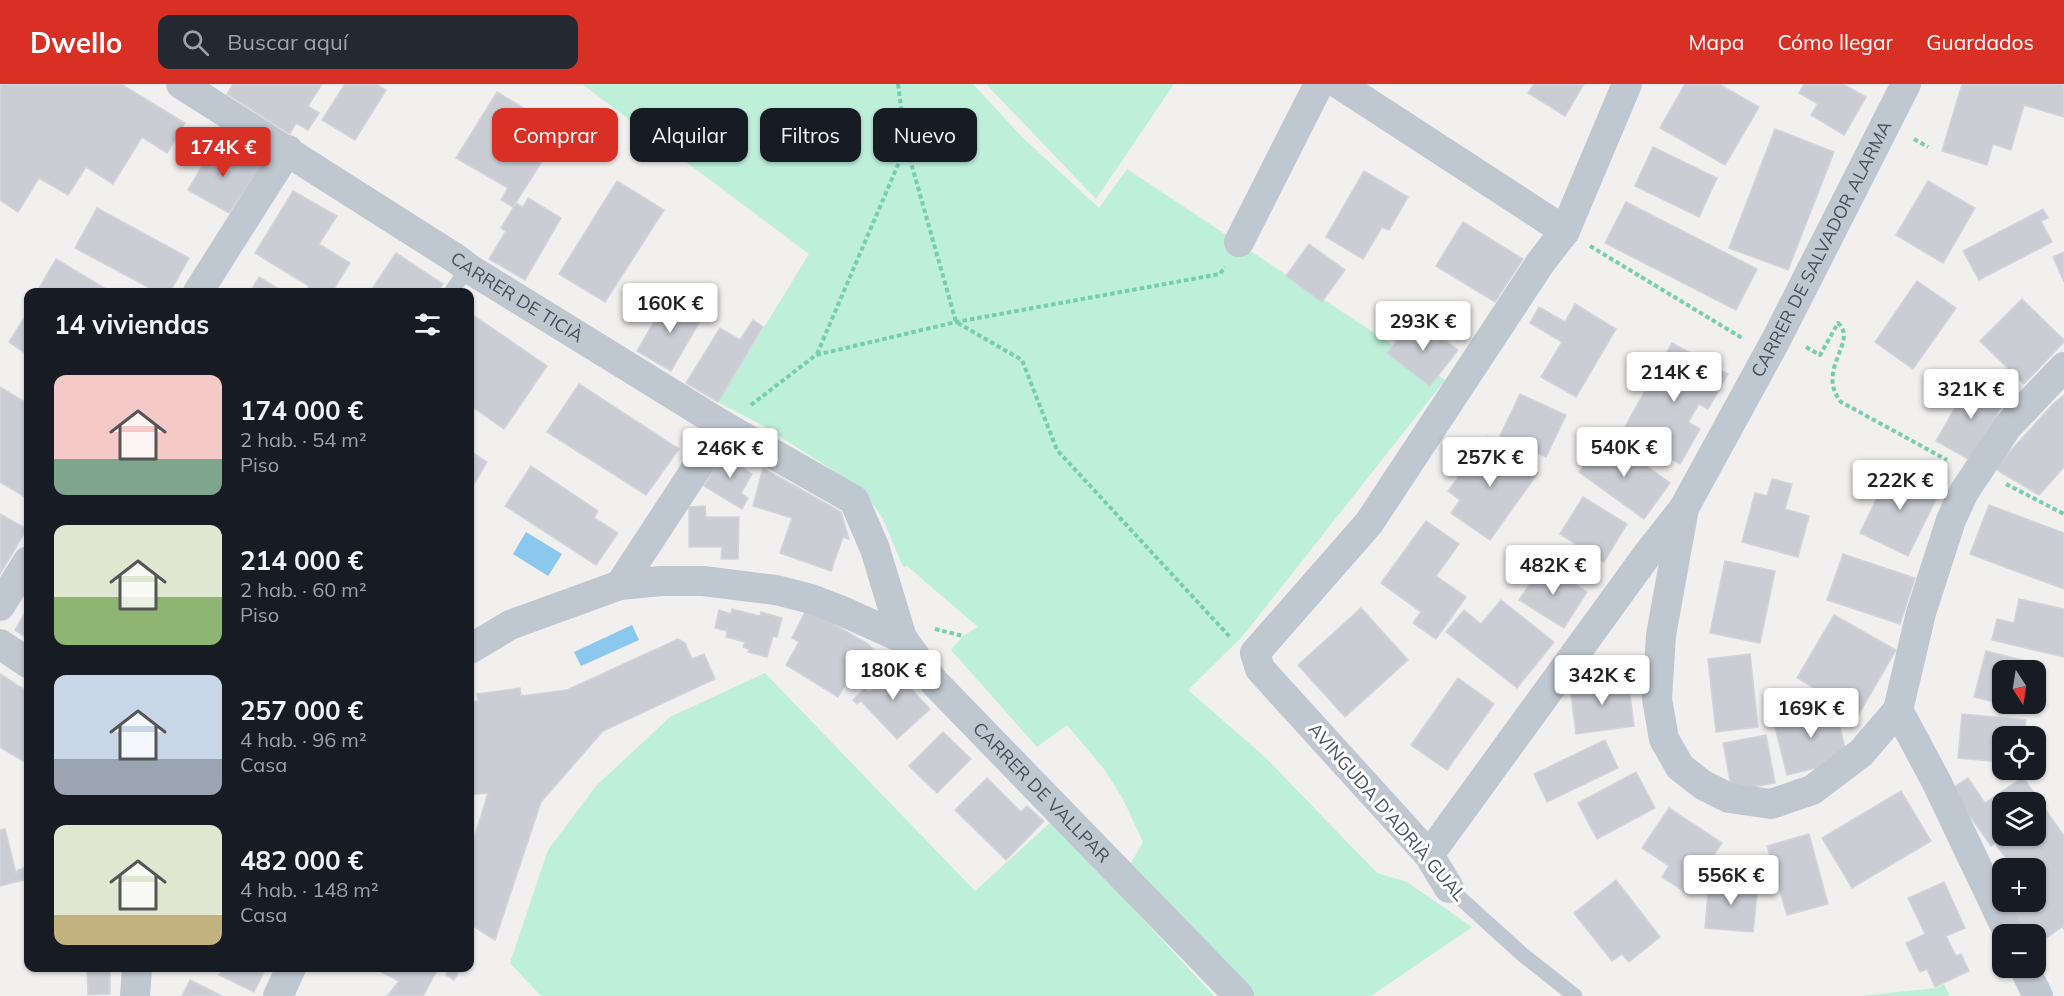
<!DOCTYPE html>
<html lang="es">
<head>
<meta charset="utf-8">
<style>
	:root { --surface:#171b24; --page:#242831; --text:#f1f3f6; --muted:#9ea1a6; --accent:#d93025 }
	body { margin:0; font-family:Mulish,sans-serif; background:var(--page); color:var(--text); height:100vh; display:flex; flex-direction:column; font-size:22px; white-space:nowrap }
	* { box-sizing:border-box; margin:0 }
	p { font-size:20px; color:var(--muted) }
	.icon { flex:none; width:33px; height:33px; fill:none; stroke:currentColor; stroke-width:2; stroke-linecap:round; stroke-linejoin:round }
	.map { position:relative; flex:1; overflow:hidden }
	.drawer { position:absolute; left:24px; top:204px; width:450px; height:684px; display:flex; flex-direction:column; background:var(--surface); border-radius:12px; box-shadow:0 2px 4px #0004 }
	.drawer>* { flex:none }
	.banner { position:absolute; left:492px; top:24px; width:570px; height:54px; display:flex; gap:12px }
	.needle { width:39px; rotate:168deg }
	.fabs { position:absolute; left:1992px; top:576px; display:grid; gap:12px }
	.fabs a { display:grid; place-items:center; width:54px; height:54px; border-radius:12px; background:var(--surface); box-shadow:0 2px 4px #0004; font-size:30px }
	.price { position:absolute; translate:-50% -51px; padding:0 14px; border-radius:6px; background:#fff; color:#222; font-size:20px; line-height:39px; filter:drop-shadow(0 2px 3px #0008) }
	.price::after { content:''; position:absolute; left:50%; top:36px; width:18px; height:14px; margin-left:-9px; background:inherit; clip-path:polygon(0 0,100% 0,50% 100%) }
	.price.active { background:var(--accent); color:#fff }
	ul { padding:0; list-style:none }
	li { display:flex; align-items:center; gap:18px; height:150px; padding:0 30px }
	li span { display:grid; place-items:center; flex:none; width:168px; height:120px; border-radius:12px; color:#555 }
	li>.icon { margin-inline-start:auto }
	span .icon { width:72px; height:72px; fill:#fffc; stroke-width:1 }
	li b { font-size:26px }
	h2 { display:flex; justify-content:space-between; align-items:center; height:72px; padding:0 30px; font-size:26px }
	.pill { padding:0 21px; border-radius:12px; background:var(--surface); box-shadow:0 2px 4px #0004; font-size:21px; line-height:54px }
	.pill.active { background:var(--accent); color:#fff }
	header { display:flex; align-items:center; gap:36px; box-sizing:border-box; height:84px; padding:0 30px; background:var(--accent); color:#fff }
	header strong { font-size:28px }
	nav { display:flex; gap:33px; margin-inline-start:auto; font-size:21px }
	.search { width:420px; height:54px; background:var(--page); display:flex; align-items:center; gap:15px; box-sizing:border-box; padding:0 21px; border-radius:12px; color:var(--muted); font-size:22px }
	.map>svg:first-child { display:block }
	.green { fill:#bdefd9 }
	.water { fill:#8ac8ed }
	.building { fill:#cbcdd5; stroke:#d3d4db; stroke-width:1.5; fill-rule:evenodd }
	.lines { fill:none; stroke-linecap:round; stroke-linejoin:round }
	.path { stroke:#75ceb0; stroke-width:4; stroke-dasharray:4.5 3; stroke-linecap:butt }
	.service { stroke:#bfc7d1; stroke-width:15 }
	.minor { stroke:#bfc7d1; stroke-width:30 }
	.labels { text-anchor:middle; stroke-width:6; stroke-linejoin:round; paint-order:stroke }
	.street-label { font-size:18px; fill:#474f5d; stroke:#fff }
</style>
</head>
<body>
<header>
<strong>Dwello</strong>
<div class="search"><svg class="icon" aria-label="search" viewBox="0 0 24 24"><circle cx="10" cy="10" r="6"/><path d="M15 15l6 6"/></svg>Buscar aquí</div>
<nav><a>Mapa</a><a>Cómo llegar</a><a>Guardados</a></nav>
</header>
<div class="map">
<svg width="2064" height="912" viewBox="0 0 2064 912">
	<rect width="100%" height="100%" fill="#f2efef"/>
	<g class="green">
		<path d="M582,0H973L1022,53L1099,124L1127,85L1445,296L1242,553L1188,606L1266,674L1377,789L1407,798L1472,843L1371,912H1249L1131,779L1143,758L1123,715L1104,685L1067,641L1037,663L951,566L963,552L978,543L907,482L903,483L883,435L866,410L840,391L762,341L718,318L809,170Z"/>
		<path d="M986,0H1174L1096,115Z"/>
		<path d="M765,589L975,807L1052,737L1214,912H541L510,879L548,766L596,702L670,633Z"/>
		<path d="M1944,900L1950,912H1860L1936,904Z"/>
	</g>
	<g class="water">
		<path d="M526,448L562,470L548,492L513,470Z"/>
		<path d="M632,541L639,556L581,582L574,568Z"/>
	</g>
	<g class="building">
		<path d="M0,0H121L185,39L167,69L142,53L113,100L86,83L68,111L39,94L18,128L0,116Z"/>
		<path d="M233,0H322L308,22L319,29L308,46L296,39L290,50L227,10Z"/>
		<path d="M345,0H376L386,6L355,56L322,36Z"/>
		<path d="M1534,0H1584L1565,32L1528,9Z"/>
		<path d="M1685,0H1719L1759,23L1725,81L1660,44Z"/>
		<path d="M1804,0H1843L1866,13L1844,51L1811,31L1818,20L1799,9Z"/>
		<path d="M1962,0H2064V33L2024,21L2011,66L1993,60L1987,81L1942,67Z"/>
		<path d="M497,8L542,35L522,68L541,79L513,123L501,116L508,104L456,74Z"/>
		<path d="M1775,45L1834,68L1788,186L1729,164Z"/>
		<path d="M216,58L260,83L229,129L188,106Z"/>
		<path d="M1653,63L1717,94L1699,133L1635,102Z"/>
		<path d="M1364,87L1408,113L1389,146L1382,143L1363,175L1326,153Z"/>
		<path d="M617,97L664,126L605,218L559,190Z"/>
		<path d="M1928,97L1975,124L1943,179L1896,151Z"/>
		<path d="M293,107L337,132L319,160L350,179L332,208H305L309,202L255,169Z"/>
		<path d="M528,114L561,134L525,196L489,175L506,147L501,144L516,119L523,123Z"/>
		<path d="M1626,118L1757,185L1736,226L1605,159Z"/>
		<path d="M97,124L189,174L170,208H157L75,164Z"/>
		<path d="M2043,125L2048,134L2041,137L2052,158L1979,196L1963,167Z"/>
		<path d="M1463,138L1523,175L1495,218L1436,182Z"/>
		<path d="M1309,160L1345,186L1322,218L1286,192Z"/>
		<path d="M2064,168V198L2053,173Z"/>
		<path d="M396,169L443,200L437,208H370Z"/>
		<path d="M56,175L111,208H42L38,206Z"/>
		<path d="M259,193L284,208H250Z"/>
		<path d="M1917,197L1956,224L1913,285L1875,258Z"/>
		<path d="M669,212L703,232L671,287L637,267Z"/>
		<path d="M2022,215L2064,256V258L2024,300L1980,257Z"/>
		<path d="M1575,220L1616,245L1576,313L1541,293L1562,258L1530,239L1539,223L1565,238Z"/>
		<path d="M28,228V271L9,258Z"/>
		<path d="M470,229L547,282L504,345L470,321Z"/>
		<path d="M1415,233L1458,266L1430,302L1387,269Z"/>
		<path d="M753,236L763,243L718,318L686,299L720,244L740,256Z"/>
		<path d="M1672,259L1728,290L1708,325L1699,320L1688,338L1700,345L1680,380L1622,348Z"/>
		<path d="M1971,296L2005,316L1970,376L1936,357Z"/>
		<path d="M579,300L679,365L646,411L547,348Z"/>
		<path d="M0,303L28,320V415L0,398Z"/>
		<path d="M1520,310L1566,331L1546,373L1500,352Z"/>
		<path d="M2064,311V383L2039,411L1997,386L1996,383L2053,320Z"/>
		<path d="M1605,352L1670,399L1644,435L1579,388Z"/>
		<path d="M1487,353L1538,389L1490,456L1451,429L1460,416L1448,407Z"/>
		<path d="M727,363L743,373L738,381L752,390L741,409L748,414L742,425L704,402Z"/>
		<path d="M470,367L487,378L470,407Z"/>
		<path d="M1893,381L1941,405L1908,472L1860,449Z"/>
		<path d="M531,382L598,427L594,434L618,449L596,481L505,422Z"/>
		<path d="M763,384L841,428L849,455L843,453L831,487L780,469L792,434L753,422Z"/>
		<path d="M1772,395L1792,400L1785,425L1809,432L1798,473L1742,458L1755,409L1767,412Z"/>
		<path d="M1583,413L1627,440L1604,478L1560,450Z"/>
		<path d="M1989,421L2064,449V505L1970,470Z"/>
		<path d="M705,422L706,433H739L738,475H721L722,463H689V423Z"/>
		<path d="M0,430L27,445L0,490Z"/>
		<path d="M1426,437L1459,460L1436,492L1466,513L1436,555L1413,539L1421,528L1381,499Z"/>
		<path d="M1843,470L1915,494L1900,540L1827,516Z"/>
		<path d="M1725,477L1775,487L1760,559L1710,549Z"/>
		<path d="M1543,480L1587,508L1564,544L1519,516Z"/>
		<path d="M2019,515L2064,525V573L1992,556L1997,535L2014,539Z"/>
		<path d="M1501,516L1554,558L1517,604L1446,548L1464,526L1481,540Z"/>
		<path d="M1361,524L1408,576L1345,633L1298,581Z"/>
		<path d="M732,525L760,532L761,528L782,534L777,553L773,552L767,573L748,568L749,565L743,563L745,558L726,553L727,547L715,544L719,526L731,530Z"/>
		<path d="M26,527L28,529V555L15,546Z"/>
		<path d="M805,528L830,538L868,560L882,574L857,598L850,593L838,613L786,581L799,558L792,554Z"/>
		<path d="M1834,531L1896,566L1859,630L1797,594Z"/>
		<path d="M678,555L685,559L692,575L704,570L715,595L603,647L541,718L495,856L470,840V767L488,709L470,711V618L478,617L477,610L520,604L521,612L567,606Z"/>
		<path d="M1986,567L2042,581L2036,610V586H2002V620H2033L2031,627L1974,613Z"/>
		<path d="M1750,570L1758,643L1716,648L1708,575Z"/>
		<path d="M882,574L930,625L897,655L861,617L857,620L853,616L865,604L869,608L882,596L871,584Z"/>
		<path d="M0,590L28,608V680L0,663Z"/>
		<path d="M1458,594L1494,620L1447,686L1411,661Z"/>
		<path d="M1628,595L1634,642L1576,650L1570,602Z"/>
		<path d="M1834,619L1848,676L1787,691L1773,635Z"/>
		<path d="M1962,630L2026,636L2024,652H2002V678L1958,674Z"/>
		<path d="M943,648L971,675L937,709L909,682Z"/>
		<path d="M1766,651L1775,699L1732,707L1723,659Z"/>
		<path d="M1605,656L1618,684L1547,718L1534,690Z"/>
		<path d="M1636,688L1655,724L1597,755L1578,719Z"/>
		<path d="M2023,693L2064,752V845L2062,843L2036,861V850H2024L2011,831L2031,818H2036V784H2013L1995,759L1991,762L1951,705L1968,694L1985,719ZM2002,718H2036V752H2002Z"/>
		<path d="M987,694L1021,728L1027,722L1044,737L1006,776L955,726Z"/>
		<path d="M1901,707L1931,757L1852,804L1822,754Z"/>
		<path d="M1669,724L1722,759L1688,810L1662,793L1669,782L1642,764Z"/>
		<path d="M5,745L16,789L18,786L28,783V795L0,802V746Z"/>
		<path d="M1809,750L1828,820L1787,831L1767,762Z"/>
		<path d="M1616,796L1660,853L1629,878L1622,870L1612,877L1574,829Z"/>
		<path d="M1709,796L1758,801L1753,848L1705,844Z"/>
		<path d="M1944,798L1965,844L1946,852L1956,872L1961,870L1969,887L1935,903L1927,885L1920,888L1906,859L1925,850L1908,814Z"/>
		<path d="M87,884H110V910L88,911Z"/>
		<path d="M223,884H266L254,908L219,891Z"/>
		<path d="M374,884H427L436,888L423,912H387L399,897Z"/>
		<path d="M441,884H461L454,896L446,891L447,887Z"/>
		<path d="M190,896L222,912H182Z"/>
	</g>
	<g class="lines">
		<g class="path">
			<path d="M898,0L906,61L956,238L1022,276L1057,366L1230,553"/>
			<path d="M1914,55L1928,63"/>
			<path d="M1590,162L1742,254"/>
			<path d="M1806,263L1820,271L1838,239C1859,257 1815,286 1841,318L1947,376"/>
			<path d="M817,270L906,62"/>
			<path d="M751,321L816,271L956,238L1220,190L1225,183"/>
			<path d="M2006,400L2064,430"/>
			<path d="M935,545L963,552"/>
		</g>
		<g class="service">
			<path d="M451,208L468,184"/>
			<path d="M1449,804L1523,871L1575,912"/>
		</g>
		<g class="minor">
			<path id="s1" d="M181,0L458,176L468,184L724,342L854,416L875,465L902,554"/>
			<path d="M1339,0L1565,147"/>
			<path d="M1239,158L1319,0"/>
			<path d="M198,208L288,66"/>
			<path d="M1684,424L1661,551L1657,615L1664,655L1680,683L1703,701L1729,714L1771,720L1812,706L1861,669L1898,626L1921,529L1951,436L1964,408L2007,343L2064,283"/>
			<path d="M620,501L724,342"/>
			<path d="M0,522L28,477"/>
			<path d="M0,560L28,579"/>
			<path id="s2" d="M470,565L510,541L620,501L661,497H703L776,506L811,515L842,527L902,554L935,599L1239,912"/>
			<path d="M1898,626L1936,697L2009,850"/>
			<path id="s3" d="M1429,771L1647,471L1684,424L1777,254L1906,0"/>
			<path d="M1449,804L1429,771L1260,585L1255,569L1369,439L1541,178L1565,147L1627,0"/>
			<path d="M2024,884L2038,912"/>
			<path d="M135,912L137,884"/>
			<path d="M278,912L291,884"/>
		</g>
	</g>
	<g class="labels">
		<g class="street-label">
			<text dy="6" stroke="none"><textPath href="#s3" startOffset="724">CARRER DE SALVADOR ALARMA</textPath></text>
			<text dy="6" stroke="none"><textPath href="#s1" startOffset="398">CARRER DE TICIÀ</textPath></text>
			<text dy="6" stroke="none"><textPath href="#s2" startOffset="664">CARRER DE VALLPAR</textPath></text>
			<text transform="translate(1387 728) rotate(49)" y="6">AVINGUDA D'ADRIÀ GUAL</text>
		</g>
	</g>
</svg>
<div class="fabs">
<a><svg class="needle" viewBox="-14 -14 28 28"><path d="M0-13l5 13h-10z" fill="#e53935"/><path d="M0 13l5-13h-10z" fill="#9ea1a6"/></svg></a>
<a><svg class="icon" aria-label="locate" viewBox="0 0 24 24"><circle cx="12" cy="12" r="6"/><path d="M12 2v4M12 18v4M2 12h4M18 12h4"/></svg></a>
<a><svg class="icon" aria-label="layers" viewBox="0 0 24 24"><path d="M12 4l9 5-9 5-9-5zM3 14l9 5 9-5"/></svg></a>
<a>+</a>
<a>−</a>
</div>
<b class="price active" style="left:223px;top:94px">174K €</b>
<b class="price" style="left:670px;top:250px">160K €</b>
<b class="price" style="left:1423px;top:268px">293K €</b>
<b class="price" style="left:1674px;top:319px">214K €</b>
<b class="price" style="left:1971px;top:336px">321K €</b>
<b class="price" style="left:1624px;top:394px">540K €</b>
<b class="price" style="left:730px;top:395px">246K €</b>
<b class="price" style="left:1490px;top:404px">257K €</b>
<b class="price" style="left:1900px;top:427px">222K €</b>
<b class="price" style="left:1553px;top:512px">482K €</b>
<b class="price" style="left:893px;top:617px">180K €</b>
<b class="price" style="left:1602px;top:622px">342K €</b>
<b class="price" style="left:1811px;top:655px">169K €</b>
<b class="price" style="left:1731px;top:822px">556K €</b>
<div class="banner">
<a class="pill active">Comprar</a>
<a class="pill">Alquilar</a>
<a class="pill">Filtros</a>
<a class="pill">Nuevo</a>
</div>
<section class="drawer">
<h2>14 viviendas<svg class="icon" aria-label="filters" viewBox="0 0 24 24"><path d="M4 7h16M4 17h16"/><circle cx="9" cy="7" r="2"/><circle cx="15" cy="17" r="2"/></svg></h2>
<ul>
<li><span style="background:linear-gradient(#f6c9c9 70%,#7fa58c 0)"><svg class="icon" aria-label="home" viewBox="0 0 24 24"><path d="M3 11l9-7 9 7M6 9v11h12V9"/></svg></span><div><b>174 000 €</b><p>2 hab. · 54 m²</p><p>Piso</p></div></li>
<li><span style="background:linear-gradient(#dfe7d0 60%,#8fb573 0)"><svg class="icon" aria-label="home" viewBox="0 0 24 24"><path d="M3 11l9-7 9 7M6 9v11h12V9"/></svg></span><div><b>214 000 €</b><p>2 hab. · 60 m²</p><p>Piso</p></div></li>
<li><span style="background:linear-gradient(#c9d6e8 70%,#9aa5b1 0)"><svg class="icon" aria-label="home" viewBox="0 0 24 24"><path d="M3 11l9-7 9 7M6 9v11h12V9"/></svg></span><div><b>257 000 €</b><p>4 hab. · 96 m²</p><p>Casa</p></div></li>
<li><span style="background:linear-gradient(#dfe7d0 75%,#c2b280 0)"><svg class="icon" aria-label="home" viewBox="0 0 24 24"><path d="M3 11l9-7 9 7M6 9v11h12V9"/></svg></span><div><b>482 000 €</b><p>4 hab. · 148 m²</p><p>Casa</p></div></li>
</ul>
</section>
</div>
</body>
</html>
